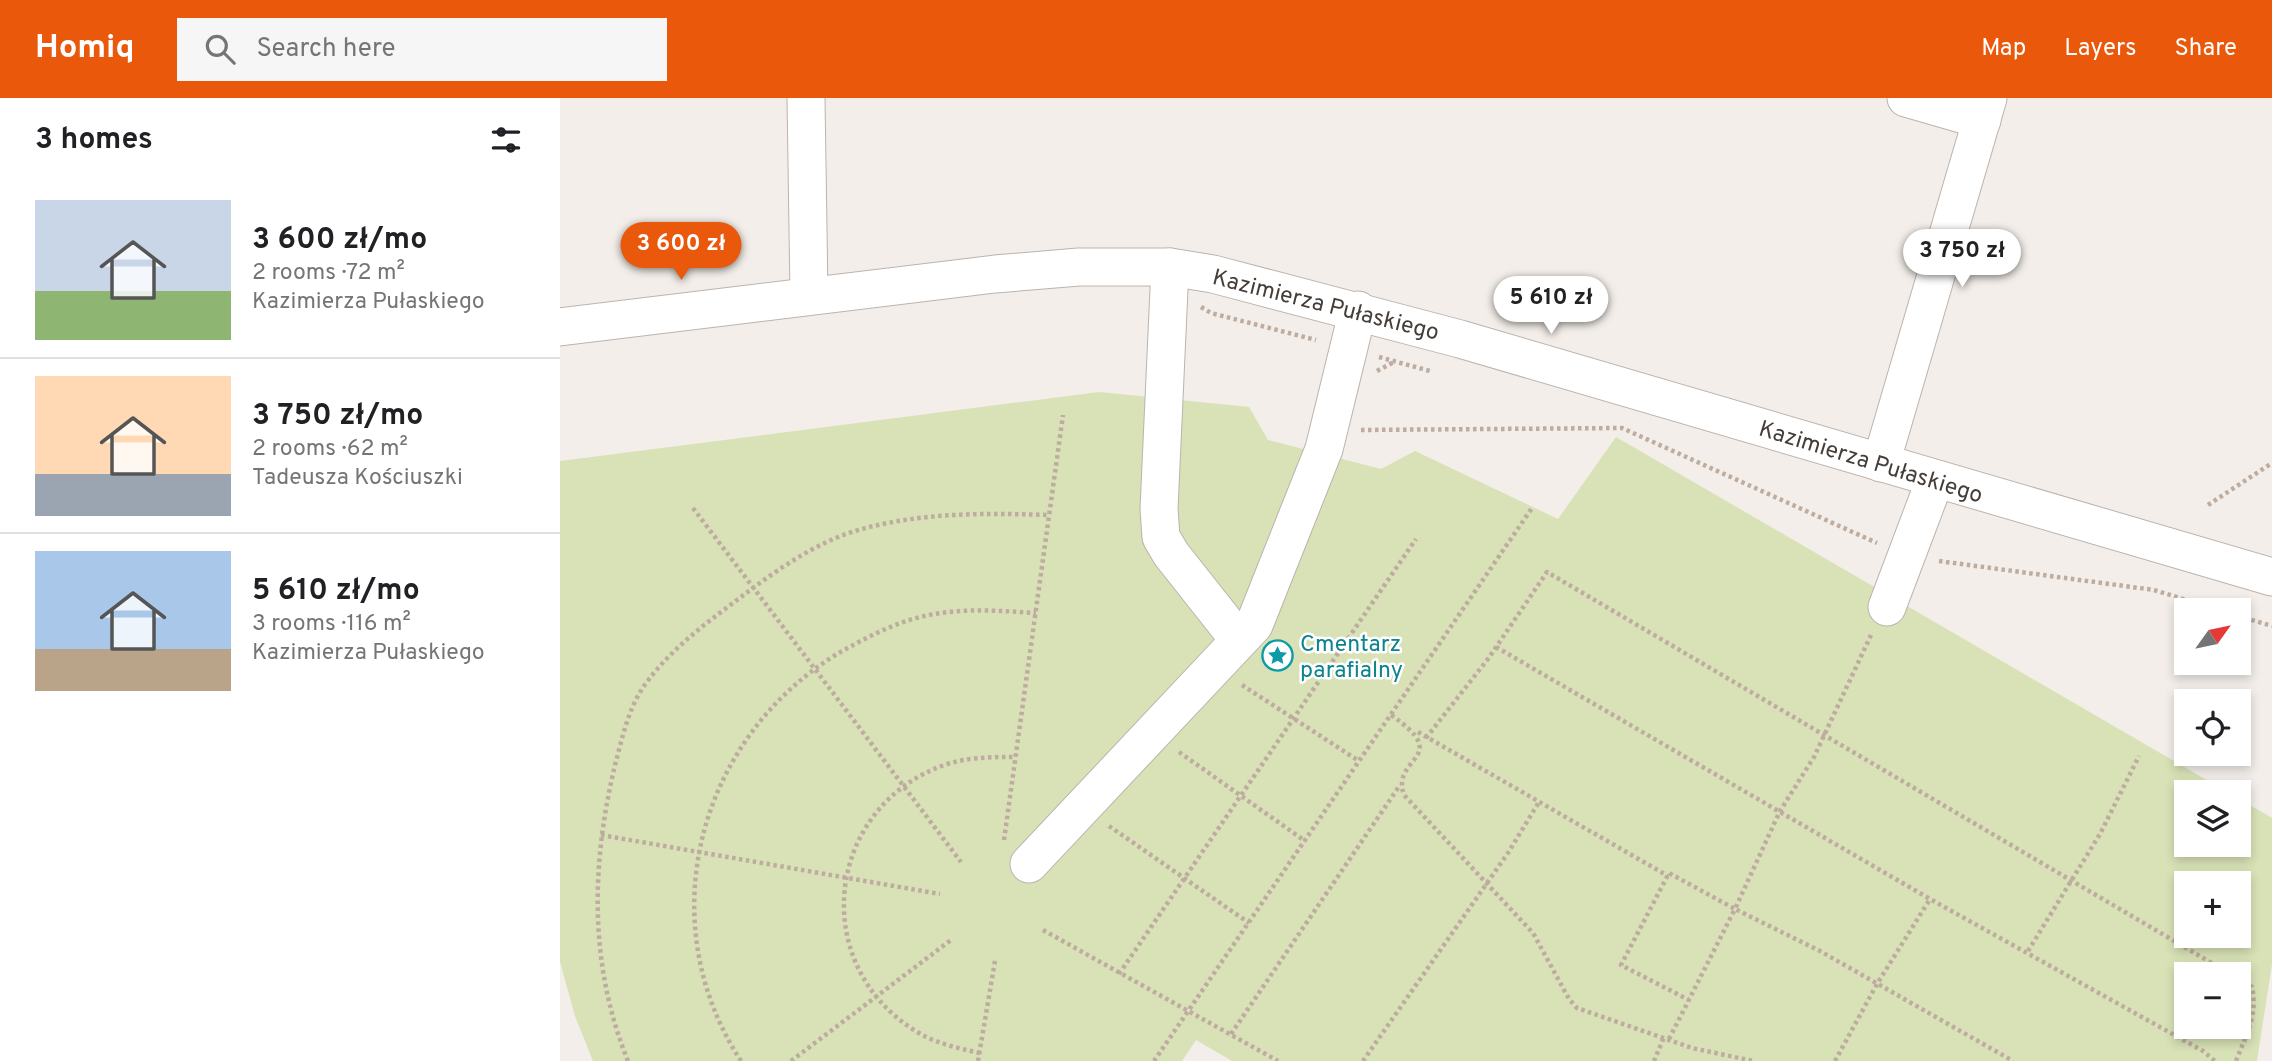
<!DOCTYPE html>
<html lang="en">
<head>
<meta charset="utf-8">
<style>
	:root { --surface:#fff; --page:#f6f6f6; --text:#202124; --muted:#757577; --line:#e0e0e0; --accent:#ea580c }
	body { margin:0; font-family:Overpass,sans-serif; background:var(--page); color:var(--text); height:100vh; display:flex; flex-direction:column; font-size:26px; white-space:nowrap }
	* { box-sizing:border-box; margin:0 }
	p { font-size:23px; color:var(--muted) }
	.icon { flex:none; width:38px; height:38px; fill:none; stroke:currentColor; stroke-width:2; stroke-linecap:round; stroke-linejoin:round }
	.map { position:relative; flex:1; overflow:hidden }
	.drawer { display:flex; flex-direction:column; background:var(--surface); width:560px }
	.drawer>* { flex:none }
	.needle { width:46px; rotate:57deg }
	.tools { position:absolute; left:1614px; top:500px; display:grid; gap:14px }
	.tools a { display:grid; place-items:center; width:77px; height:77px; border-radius:0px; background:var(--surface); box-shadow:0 4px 10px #0003; font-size:35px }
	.price { position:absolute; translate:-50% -60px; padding:0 16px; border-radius:24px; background:#fff; color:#222; font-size:23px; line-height:46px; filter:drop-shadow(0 2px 4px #0008) }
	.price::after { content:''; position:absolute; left:50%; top:42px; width:21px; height:16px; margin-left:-10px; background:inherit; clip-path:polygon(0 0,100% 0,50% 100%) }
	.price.on { background:var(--accent); color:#fff }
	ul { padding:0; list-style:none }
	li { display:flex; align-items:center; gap:21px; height:175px; padding:0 35px }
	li+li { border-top:2px solid var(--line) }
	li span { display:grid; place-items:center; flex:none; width:196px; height:140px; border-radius:0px; color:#555 }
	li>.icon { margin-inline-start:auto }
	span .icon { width:84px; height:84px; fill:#fffc; stroke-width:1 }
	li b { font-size:30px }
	h2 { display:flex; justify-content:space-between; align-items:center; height:84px; padding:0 35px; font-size:30px }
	header { display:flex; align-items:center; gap:42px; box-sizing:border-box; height:98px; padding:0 35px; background:var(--accent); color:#fff }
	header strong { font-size:33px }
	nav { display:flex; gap:38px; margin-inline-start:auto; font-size:24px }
	.search { width:490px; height:63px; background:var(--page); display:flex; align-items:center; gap:18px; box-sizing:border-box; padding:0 24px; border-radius:0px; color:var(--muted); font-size:26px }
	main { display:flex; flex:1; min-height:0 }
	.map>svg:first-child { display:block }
	.green { fill:#d8e2b6; fill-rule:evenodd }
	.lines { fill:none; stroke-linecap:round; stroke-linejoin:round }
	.minor-casing { stroke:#bdb3ad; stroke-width:39 }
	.path { stroke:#bdac9f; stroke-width:4.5; stroke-dasharray:3.5 3.5; stroke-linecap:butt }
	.minor { stroke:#fff; stroke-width:37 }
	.labels { text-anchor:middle; stroke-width:5; stroke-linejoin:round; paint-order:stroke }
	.street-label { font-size:23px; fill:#453d38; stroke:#fff }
	.culture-label { font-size:23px; fill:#0d838f; stroke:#fff; text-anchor:start }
</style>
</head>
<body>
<header>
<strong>Homiq</strong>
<div class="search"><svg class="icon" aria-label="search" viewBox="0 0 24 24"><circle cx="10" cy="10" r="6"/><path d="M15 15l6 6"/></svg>Search here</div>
<nav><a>Map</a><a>Layers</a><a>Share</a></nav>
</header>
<main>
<section class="drawer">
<h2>3 homes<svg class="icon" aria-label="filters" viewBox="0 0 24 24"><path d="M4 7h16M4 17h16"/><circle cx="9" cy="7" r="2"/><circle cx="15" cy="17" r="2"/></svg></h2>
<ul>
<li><span style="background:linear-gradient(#c9d6e8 65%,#8fb573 0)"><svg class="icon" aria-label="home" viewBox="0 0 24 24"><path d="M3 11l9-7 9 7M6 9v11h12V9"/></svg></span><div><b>3 600 zł/mo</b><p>2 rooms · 72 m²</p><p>Kazimierza Pułaskiego</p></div></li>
<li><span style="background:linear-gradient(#ffd9b3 70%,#9aa5b1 0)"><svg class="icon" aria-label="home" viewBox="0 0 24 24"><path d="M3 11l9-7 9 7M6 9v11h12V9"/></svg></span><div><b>3 750 zł/mo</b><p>2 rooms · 62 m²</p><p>Tadeusza Kościuszki</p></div></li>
<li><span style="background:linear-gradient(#a9c7e8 70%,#b9a48a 0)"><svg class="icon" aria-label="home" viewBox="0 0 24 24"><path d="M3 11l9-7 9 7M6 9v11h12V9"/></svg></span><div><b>5 610 zł/mo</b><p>3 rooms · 116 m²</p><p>Kazimierza Pułaskiego</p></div></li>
</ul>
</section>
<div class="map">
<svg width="1712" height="963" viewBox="0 0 1712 963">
	<rect width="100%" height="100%" fill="#f3eee9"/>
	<path class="green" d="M539,294L689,309L708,342L821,371L855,353L998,421L1056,339L1669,695H1626V747H1678V700L1712,720V866L1697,963H672L636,942L622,963H33L15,918L0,864V363ZM1626,786H1678V838H1626ZM1626,877H1678V929H1626Z"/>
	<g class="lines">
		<defs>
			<g id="minor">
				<path d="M246,0L249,197"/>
				<path d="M1346,0L1422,22"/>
				<path d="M610,169L599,411L601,439L611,456L679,542"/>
				<path d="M0,229L435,176L519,169H610L653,176L900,241L1712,479"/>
				<path d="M1321,365L1428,0"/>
				<path d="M1327,509L1375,382"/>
				<path d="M469,766L694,527L764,351L798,212"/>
			</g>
		</defs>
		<use href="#minor" class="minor-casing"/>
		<g class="path">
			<path d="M641,209L651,215L756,242"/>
			<path d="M819,259L870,273"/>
			<path d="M817,273L834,264"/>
			<path d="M801,332L1062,330L1317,445"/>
			<path d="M1648,407L1712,365"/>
			<path d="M133,410L401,764"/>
			<path d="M1379,463L1594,492L1662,513"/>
			<path d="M1678,518L1712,528"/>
			<path d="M1311,537L1254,659L1220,713L1175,811L1260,853L1453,963"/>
			<path d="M936,549L1370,801L1643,953L1655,963"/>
			<path d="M682,587L799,663"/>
			<path d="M831,617C895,661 830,658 844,697L973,835L1009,901L1017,910L1132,950L1193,963"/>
			<path d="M858,634L1108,778"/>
			<path d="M866,640L928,561L987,474L1672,877"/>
			<path d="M619,654L745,743"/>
			<path d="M549,728L689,825"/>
			<path d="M41,737L380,796"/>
			<path d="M444,742L503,317"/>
			<path d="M483,832L718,963"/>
			<path d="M1468,853L1540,736L1579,658"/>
			<path d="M559,876L856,441"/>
			<path d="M671,936L840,687"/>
			<path d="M1109,941L1175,811L1109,775L1061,867L1129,902"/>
			<path d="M420,955C397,950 374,945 354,932C247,864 266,707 387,666C410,659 433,659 456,659"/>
			<path d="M68,963C29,867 31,767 55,667C62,641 68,611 84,588C111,550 149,523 185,496C218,471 256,445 295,433C359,414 424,415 490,417"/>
			<path d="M181,963C90,824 137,642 277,556C307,539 341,521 375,516C408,510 443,513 476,515"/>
			<path d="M231,963L391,842"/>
			<path d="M418,963L435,863"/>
			<path d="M594,963L972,410"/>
			<path d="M803,963L948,755L979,704"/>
			<path d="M1094,963L1104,939"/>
			<path d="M1275,963L1317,886L1370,801"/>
			<path d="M1676,963C1686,937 1698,918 1692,889L1678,881"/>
		</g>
		<use href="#minor" class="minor"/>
	</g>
	<defs>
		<symbol id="sight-ring" viewBox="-11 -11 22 22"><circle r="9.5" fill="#fff" stroke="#0f9aa8" stroke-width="1.5"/><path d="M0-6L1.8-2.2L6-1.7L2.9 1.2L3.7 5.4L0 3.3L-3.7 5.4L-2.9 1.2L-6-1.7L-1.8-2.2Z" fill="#0f9aa8"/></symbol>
	</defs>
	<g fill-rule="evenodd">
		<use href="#sight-ring" x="700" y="540" width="35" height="35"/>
	</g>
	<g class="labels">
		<g class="street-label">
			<text transform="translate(766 206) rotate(14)" y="8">Kazimierza Pułaskiego</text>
			<text transform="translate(1311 363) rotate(17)" y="8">Kazimierza Pułaskiego</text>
		</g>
		<g class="culture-label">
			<text x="740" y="553">Cmentarz<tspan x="740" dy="26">parafialny</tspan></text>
		</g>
	</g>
</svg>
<div class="tools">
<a><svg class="needle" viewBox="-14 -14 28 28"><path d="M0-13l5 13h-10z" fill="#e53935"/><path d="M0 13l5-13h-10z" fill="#757577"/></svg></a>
<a><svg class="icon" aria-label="locate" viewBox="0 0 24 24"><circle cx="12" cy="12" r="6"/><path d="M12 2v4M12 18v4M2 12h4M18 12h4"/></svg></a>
<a><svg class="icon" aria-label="layers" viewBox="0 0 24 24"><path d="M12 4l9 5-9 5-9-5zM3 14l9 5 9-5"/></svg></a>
<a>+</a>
<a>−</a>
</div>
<b class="price on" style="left:121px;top:184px">3 600 zł</b>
<b class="price" style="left:1402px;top:191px">3 750 zł</b>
<b class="price" style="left:991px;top:238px">5 610 zł</b>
</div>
</main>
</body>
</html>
